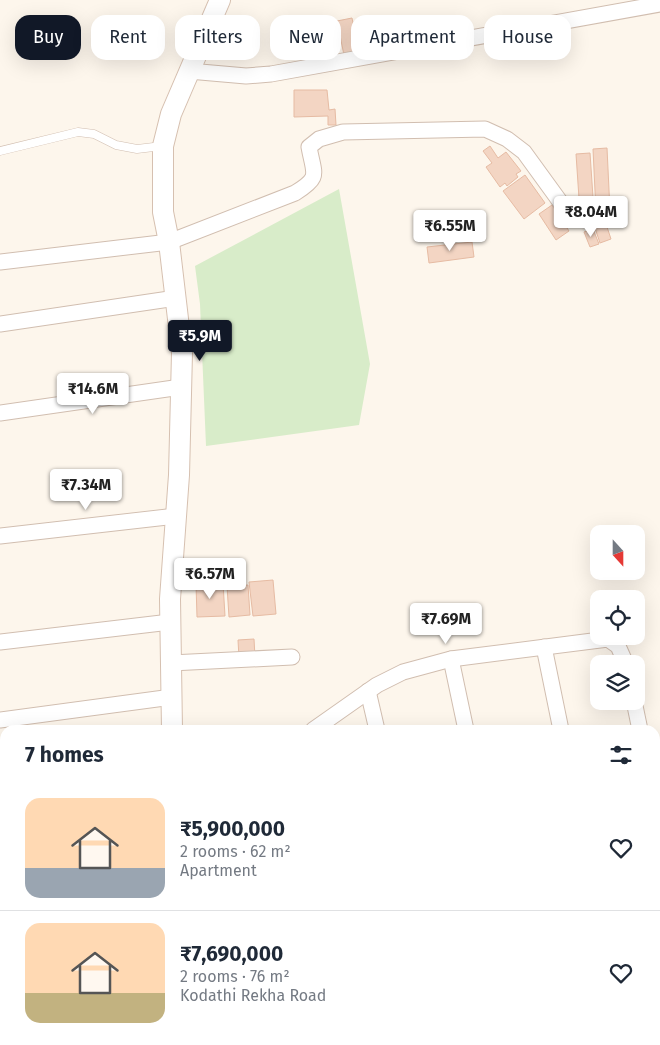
<!DOCTYPE html>
<html lang="en">
<head>
<meta charset="utf-8">
<style>
	:root { --surface:#fff; --page:#f6f6f7; --text:#1f2937; --muted:#747a83; --line:#e0e1e3; --accent:#111827 }
	body { margin:0; font-family:"Fira Sans",sans-serif; background:var(--page); color:var(--text); height:100vh; display:flex; flex-direction:column; font-size:19px; white-space:nowrap }
	* { box-sizing:border-box; margin:0 }
	p { font-size:16px; color:var(--muted) }
	.icon { flex:none; width:28px; height:28px; fill:none; stroke:currentColor; stroke-width:2; stroke-linecap:round; stroke-linejoin:round }
	.map { position:relative; flex:1; overflow:hidden }
	.side { position:absolute; left:0px; top:725px; width:660px; height:320px; display:flex; flex-direction:column; background:var(--surface); border-radius:15px 15px 0 0; box-shadow:0 5px 20px #0002 }
	.side>* { flex:none }
	.banner { position:absolute; left:15px; top:15px; width:630px; height:45px; display:flex; gap:10px }
	.needle { width:32px; rotate:159deg }
	.controls { position:absolute; left:590px; top:525px; display:grid; gap:10px }
	.controls a { display:grid; place-items:center; width:55px; height:55px; border-radius:10px; background:var(--surface); box-shadow:0 5px 20px #0002; font-size:25px }
	.price { position:absolute; translate:-50% -42px; padding:0 11px; border-radius:5px; background:#fff; color:#222; font-size:16px; line-height:32px; filter:drop-shadow(0 1px 2px #0008) }
	.price::after { content:''; position:absolute; left:50%; top:30px; width:15px; height:11px; margin-left:-8px; background:inherit; clip-path:polygon(0 0,100% 0,50% 100%) }
	.price.active { background:var(--accent); color:#fff }
	ul { padding:0; list-style:none }
	li { display:flex; align-items:center; gap:15px; height:125px; padding:0 25px }
	li+li { border-top:1px solid var(--line) }
	li span { display:grid; place-items:center; flex:none; width:140px; height:100px; border-radius:15px; color:#555 }
	li>.icon { margin-inline-start:auto }
	span .icon { width:60px; height:60px; fill:#fffc; stroke-width:1 }
	li b { font-size:21px }
	h2 { display:flex; justify-content:space-between; align-items:center; height:60px; padding:0 25px; font-size:21px }
	.chip { padding:0 18px; border-radius:15px; background:var(--surface); box-shadow:0 5px 20px #0002; font-size:18px; line-height:45px }
	.chip.active { background:var(--accent); color:#fff }
	.map>svg:first-child { display:block }
	.green { fill:#d8ecc9 }
	.building { fill:#f3d5c3; stroke:#e6bba3 }
	.lines { fill:none; stroke-linecap:round; stroke-linejoin:round }
	.lane-casing { stroke:#d1beb0; stroke-width:9 }
	.street-casing { stroke:#d1beb0; stroke-width:17 }
	.secondary-casing { stroke:#d6c0b0; stroke-width:22 }
	.lane { stroke:#fff; stroke-width:8 }
	.street { stroke:#fff; stroke-width:15 }
	.secondary { stroke:#fff; stroke-width:20 }
</style>
</head>
<body>
<div class="map">
<svg width="660" height="1045" viewBox="0 0 660 1045">
	<rect width="100%" height="100%" fill="#fdf6ec"/>
	<path class="green" d="M339,189L370,364L359,425L206,446L200,304L195,266Z"/>
	<g class="building">
		<path d="M352,18L360,57L345,60L337,21Z"/>
		<path d="M333,26L335,37H331L336,52L296,59L291,34Z"/>
		<path d="M294,90H327L329,110L335,109L336,125H328V116L294,117Z"/>
		<path d="M490,146L498,158L506,152L521,171L516,174L518,177L507,186L505,183L500,187L486,167L492,163L483,151Z"/>
		<path d="M607,148L610,211L596,212L593,149Z"/>
		<path d="M590,153L594,212L580,213L576,154Z"/>
		<path d="M525,175L545,203L524,219L503,191Z"/>
		<path d="M552,205L569,231L556,240L539,214Z"/>
		<path d="M606,224L611,239L600,243L595,228Z"/>
		<path d="M593,229L599,244L590,247L584,232Z"/>
		<path d="M472,242L474,257L429,263L427,247Z"/>
		<path d="M273,580L276,614L253,616L249,582Z"/>
		<path d="M223,583L225,616L197,617L196,584Z"/>
		<path d="M248,585L250,615L229,617L227,586Z"/>
		<path d="M254,639L255,657L239,658L238,640Z"/>
	</g>
	<g class="lines">
		<defs>
			<path id="lane" d="M0,151L78,132L94,134L116,145L137,149L162,146"/>
			<g id="street">
				<path d="M189,71L246,76L271,74L660,4"/>
				<path d="M0,262L169,242L295,193C321,177 314,175 309,147L319,139L343,132L485,129L507,139L524,152L569,214"/>
				<path d="M0,324L176,298"/>
				<path d="M0,413L181,387"/>
				<path d="M0,536L176,516"/>
				<path d="M0,642L170,622"/>
				<path d="M544,647L561,730"/>
				<path d="M451,659L466,730"/>
				<path d="M171,663L292,657"/>
				<path d="M368,691L377,730"/>
				<path d="M634,701L640,730"/>
				<path d="M0,720L172,697"/>
				<path d="M313,730L377,685L403,672L451,659L608,639L618,646L626,664"/>
				<path d="M655,803L660,826"/>
				<path d="M0,834H5"/>
				<path d="M0,892L5,889"/>
				<path d="M0,998H5"/>
				<path d="M492,1040L493,1045"/>
			</g>
			<g id="secondary">
				<path d="M172,730L170,599L179,475L182,353L169,242L163,212V146L171,114L220,0"/>
				<path d="M137,1045V1040"/>
			</g>
		</defs>
		<use href="#lane" class="lane-casing"/>
		<use href="#street" class="street-casing"/>
		<use href="#secondary" class="secondary-casing"/>
		<use href="#lane" class="lane"/>
		<use href="#street" class="street"/>
		<use href="#secondary" class="secondary"/>
	</g>
</svg>
<div class="controls">
<a><svg class="needle" viewBox="-14 -14 28 28"><path d="M0-13l5 13h-10z" fill="#e53935"/><path d="M0 13l5-13h-10z" fill="#747a83"/></svg></a>
<a><svg class="icon" aria-label="locate" viewBox="0 0 24 24"><circle cx="12" cy="12" r="6"/><path d="M12 2v4M12 18v4M2 12h4M18 12h4"/></svg></a>
<a><svg class="icon" aria-label="layers" viewBox="0 0 24 24"><path d="M12 4l9 5-9 5-9-5zM3 14l9 5 9-5"/></svg></a>
</div>
<b class="price" style="left:591px;top:238px">₹8.04M</b>
<b class="price" style="left:450px;top:252px">₹6.55M</b>
<b class="price active" style="left:200px;top:362px">₹5.9M</b>
<b class="price" style="left:93px;top:415px">₹14.6M</b>
<b class="price" style="left:86px;top:511px">₹7.34M</b>
<b class="price" style="left:210px;top:600px">₹6.57M</b>
<b class="price" style="left:446px;top:645px">₹7.69M</b>
<div class="banner">
<a class="chip active">Buy</a>
<a class="chip">Rent</a>
<a class="chip">Filters</a>
<a class="chip">New</a>
<a class="chip">Apartment</a>
<a class="chip">House</a>
</div>
<section class="side">
<h2>7 homes<svg class="icon" aria-label="filters" viewBox="0 0 24 24"><path d="M4 7h16M4 17h16"/><circle cx="9" cy="7" r="2"/><circle cx="15" cy="17" r="2"/></svg></h2>
<ul>
<li><span style="background:linear-gradient(#ffd9b3 70%,#9aa5b1 0)"><svg class="icon" aria-label="home" viewBox="0 0 24 24"><path d="M3 11l9-7 9 7M6 9v11h12V9"/></svg></span><div><b>₹5,900,000</b><p>2 rooms · 62 m²</p><p>Apartment</p></div><svg class="icon" aria-label="heart" viewBox="0 0 24 24"><path d="M12 20l-8-8c-3-5 5-10 8-4 3-6 11-1 8 4z"/></svg></li>
<li><span style="background:linear-gradient(#ffd9b3 70%,#c2b280 0)"><svg class="icon" aria-label="home" viewBox="0 0 24 24"><path d="M3 11l9-7 9 7M6 9v11h12V9"/></svg></span><div><b>₹7,690,000</b><p>2 rooms · 76 m²</p><p>Kodathi Rekha Road</p></div><svg class="icon" aria-label="heart" viewBox="0 0 24 24"><path d="M12 20l-8-8c-3-5 5-10 8-4 3-6 11-1 8 4z"/></svg></li>
</ul>
</section>
</div>
</body>
</html>
